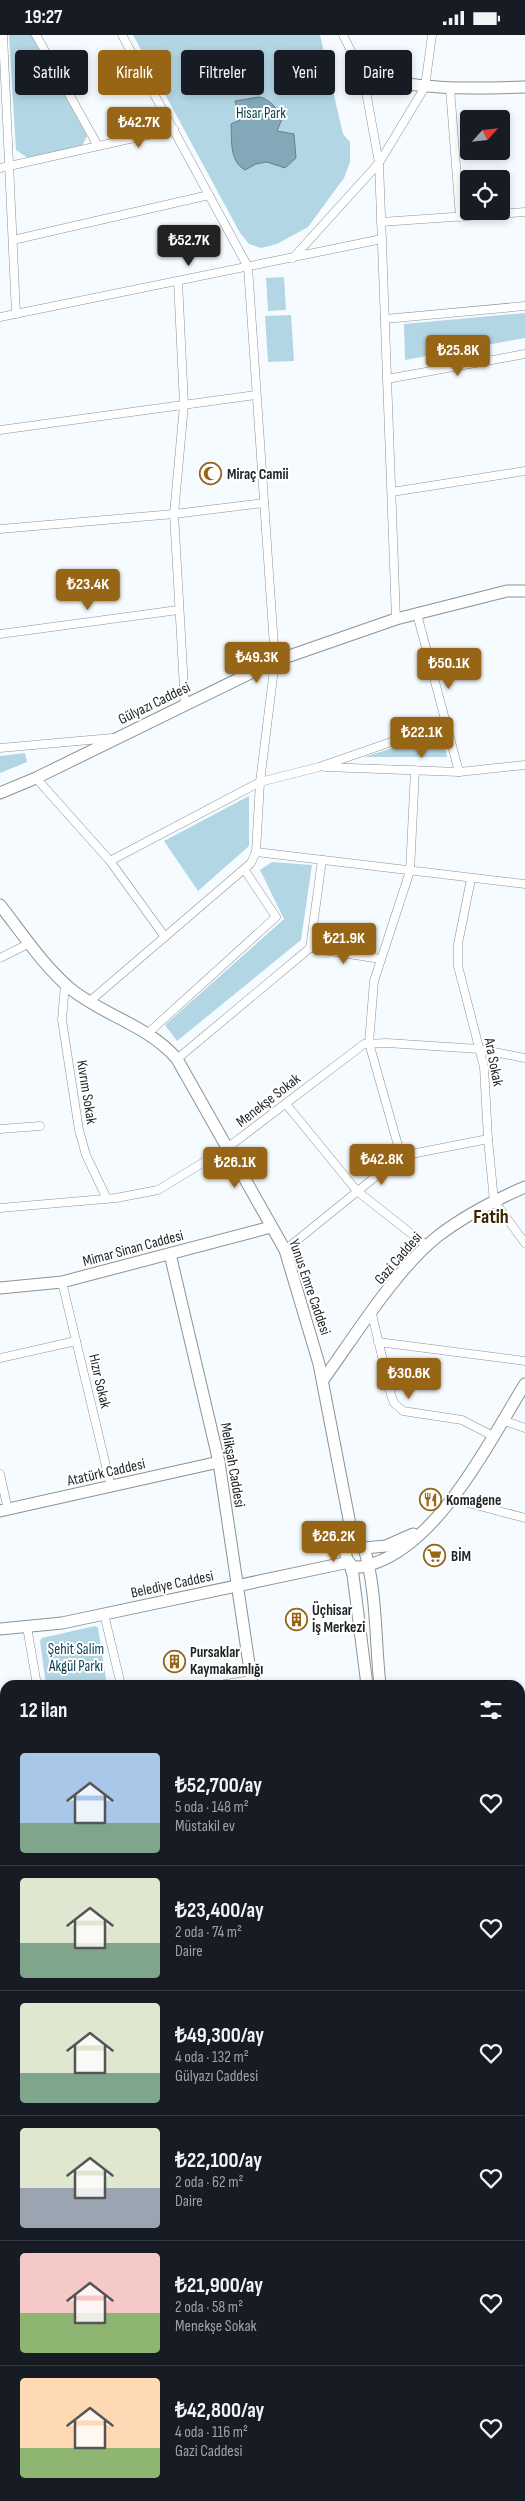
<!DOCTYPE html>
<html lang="tr">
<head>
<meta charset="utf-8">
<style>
	:root { --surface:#171b24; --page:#20242c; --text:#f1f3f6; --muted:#9ea1a6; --line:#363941; --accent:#966516 }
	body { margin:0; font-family:"Sofia Sans Condensed",sans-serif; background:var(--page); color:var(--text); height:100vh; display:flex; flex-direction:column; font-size:19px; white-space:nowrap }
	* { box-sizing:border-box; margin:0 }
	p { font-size:16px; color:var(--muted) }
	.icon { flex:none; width:28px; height:28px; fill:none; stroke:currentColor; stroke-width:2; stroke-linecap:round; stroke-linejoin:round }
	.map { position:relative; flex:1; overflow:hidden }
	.drawer { position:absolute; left:0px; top:1645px; width:525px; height:821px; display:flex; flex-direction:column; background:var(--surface); border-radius:15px 15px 0 0; box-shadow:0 2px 8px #0003 }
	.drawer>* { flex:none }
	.banner { position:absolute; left:15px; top:15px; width:495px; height:45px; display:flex; gap:10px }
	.needle { width:32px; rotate:63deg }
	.fabs { position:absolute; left:460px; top:75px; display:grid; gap:10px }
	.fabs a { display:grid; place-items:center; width:50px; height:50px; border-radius:5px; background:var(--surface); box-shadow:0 2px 8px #0003; font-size:25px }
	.price { position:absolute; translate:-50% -42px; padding:0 11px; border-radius:5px; background:var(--accent); color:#fff; font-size:16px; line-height:32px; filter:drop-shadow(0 1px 2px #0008) }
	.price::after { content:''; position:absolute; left:50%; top:30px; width:15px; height:11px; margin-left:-8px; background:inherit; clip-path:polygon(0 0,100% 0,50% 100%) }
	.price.current { background:#222; color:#fff }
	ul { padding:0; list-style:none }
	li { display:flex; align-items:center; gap:15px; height:125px; padding:0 20px }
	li+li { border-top:1px solid var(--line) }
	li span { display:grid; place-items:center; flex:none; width:140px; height:100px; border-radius:5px; color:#555 }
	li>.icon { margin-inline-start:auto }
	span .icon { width:60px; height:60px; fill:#fffc; stroke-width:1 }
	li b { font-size:21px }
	h2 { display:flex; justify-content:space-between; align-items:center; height:60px; padding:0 20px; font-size:21px }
	.tag { padding:0 18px; border-radius:5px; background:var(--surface); box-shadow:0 2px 8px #0003; font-size:18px; line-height:45px }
	.tag.current { background:var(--accent); color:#fff }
	.status { display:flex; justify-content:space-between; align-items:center; height:35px; padding:0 25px; background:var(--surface); direction:ltr }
	.status svg { height:14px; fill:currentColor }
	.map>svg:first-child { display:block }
	.green { fill:#b3d6e5 }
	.water { fill:#83a9b8; stroke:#65808b }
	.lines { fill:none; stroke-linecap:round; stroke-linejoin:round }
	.highway-tunnel { stroke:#cad0d2; stroke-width:15; stroke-dasharray:15 8; stroke-linecap:butt }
	.street-casing { stroke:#8b9396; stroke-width:9 }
	.secondary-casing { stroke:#8b9396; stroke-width:13 }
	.highway-casing { stroke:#8b9396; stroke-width:17 }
	.street { stroke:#fff; stroke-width:8 }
	.secondary { stroke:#fff; stroke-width:11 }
	.highway { stroke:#fff; stroke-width:15 }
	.labels { text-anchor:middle; stroke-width:4; stroke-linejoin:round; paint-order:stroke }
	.park-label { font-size:15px; fill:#0c4354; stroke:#fff }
	.poi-label { font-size:15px; font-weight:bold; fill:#1f2223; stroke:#fff; text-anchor:start }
	.street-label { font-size:15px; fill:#1f2223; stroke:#fff }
	.district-label { font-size:20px; font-weight:bold; fill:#3b2400; stroke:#fff }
</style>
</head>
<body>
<div class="status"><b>19:27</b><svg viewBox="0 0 49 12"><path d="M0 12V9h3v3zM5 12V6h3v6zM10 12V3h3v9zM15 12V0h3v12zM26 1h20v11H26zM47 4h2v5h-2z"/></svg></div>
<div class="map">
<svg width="525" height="2466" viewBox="0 0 525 2466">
	<rect width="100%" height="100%" fill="#f5fbfe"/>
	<g class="green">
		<path d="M9,0H32L87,101L82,111L28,123L16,115Z"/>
		<path d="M133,0H320L343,99L350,107V127L344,143L308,192L277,209L261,213L249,209L240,198Z"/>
		<path d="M284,242L286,275L268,276L266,243Z"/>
		<path d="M525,278V303L405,325L404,289Z"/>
		<path d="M291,280L294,326L268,327L265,281Z"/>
		<path d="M442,697L447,722H364Z"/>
		<path d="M25,718L27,727L0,738V721Z"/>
		<path d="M249,761V811L198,856L164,806Z"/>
		<path d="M272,827L312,830L301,905L177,1006L165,990L284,884L260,835Z"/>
		<path d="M95,1591L98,1593L107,1650H46L40,1606L42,1603Z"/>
		<rect x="0" y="1668" width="5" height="76"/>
	</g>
	<path class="water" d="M259,62C270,64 278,74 282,84L277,96L294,99L296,123L285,133L267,127L256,129L245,135C229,126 232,105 231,89L240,85L235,66Z"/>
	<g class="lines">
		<path class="highway-tunnel" d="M520,1828L523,1847L520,1866"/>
		<defs>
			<g id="street">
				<path d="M3,0L16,279"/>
				<path d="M36,0L98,111"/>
				<path d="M343,0L363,40L379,128L396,584"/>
				<path d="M450,53L460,182"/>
				<path d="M0,133L174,94"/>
				<path d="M381,187L525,177"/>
				<path d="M13,205L209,160"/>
				<path d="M293,223L379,128L425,52L432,0"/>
				<path d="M178,246L184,370L174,479L185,670"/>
				<path d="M0,282L382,204"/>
				<path d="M385,284L525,271"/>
				<path d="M387,344L525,319"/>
				<path d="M0,395L256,360"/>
				<path d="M392,457L525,436"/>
				<path d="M0,494L174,479L264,468"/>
				<path d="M417,579L459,737"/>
				<path d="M0,599L178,575"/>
				<path d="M0,713L112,703"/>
				<path d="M325,732L459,737L525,730"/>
				<path d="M36,743L110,826L165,902"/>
				<path d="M256,817L525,849"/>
				<path d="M110,826L260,747L319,732L446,688"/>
				<path d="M471,844L458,909V931L484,1032L488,1104L494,1166L525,1208"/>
				<path d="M310,913L381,924"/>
				<path d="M0,923L30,908"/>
				<path d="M65,949L62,985L79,1095L86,1120L107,1164"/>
				<path d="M90,966L251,828L256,817L260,747L275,626L248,232L122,0"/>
				<path d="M147,999L276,882L244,834"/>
				<path d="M177,1024L310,913L322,825"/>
				<path d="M286,1069L357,1156L427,1211"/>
				<path d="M0,1094L40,1091"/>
				<path d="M401,1121L369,1008L374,946L410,836L415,735"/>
				<path d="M0,1173L116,1163L158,1155L227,1113L364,1009L387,1008L479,1014L525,1023"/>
				<path d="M285,1215L401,1121L488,1104"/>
				<path d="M62,1247L111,1452"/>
				<path d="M372,1279L391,1360L394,1368L403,1376L462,1385L493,1401"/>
				<path d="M378,1307L525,1326"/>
				<path d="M0,1323L76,1306"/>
				<path d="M502,1385L525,1393"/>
				<path d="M0,1439L8,1475"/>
				<path d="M453,1464L525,1483"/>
				<path d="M104,1579L121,1650"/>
				<path d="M27,1592L37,1650"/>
				<path d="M219,1650L245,1646L252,1650"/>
				<path d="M0,1661H5"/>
				<path d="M520,1707L525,1706"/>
				<path d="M520,1782L525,1786"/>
				<path d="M0,2045L5,2046"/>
				<path d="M0,2165L5,2164"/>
			</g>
			<g id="secondary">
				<path d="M363,40C420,55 466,54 525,52"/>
				<path d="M0,758L36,743L275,626L396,584L507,556H525"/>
				<path d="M0,870C22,898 44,932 72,955C105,981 149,991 177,1024L285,1215L319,1329L354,1510"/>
				<path d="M170,1219L219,1427L252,1649"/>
				<path d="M0,1253L62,1247L271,1192"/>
				<path d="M323,1345C355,1301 396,1234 438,1201C464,1181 495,1165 525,1152"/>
				<path d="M0,1476L219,1427"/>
				<path d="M364,1513L386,1511L413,1499"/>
				<path d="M0,1594L62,1588L349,1527L353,1540L367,1650"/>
				<path d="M380,1650C375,1606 377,1555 364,1513L351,1510L346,1514C345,1520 347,1528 353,1531C360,1534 368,1530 375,1528C441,1505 490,1405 525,1349"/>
				<path d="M520,1836L525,1837"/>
				<path d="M520,1852L525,1853"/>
				<path d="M520,2298L525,2301"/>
			</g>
			<g id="highway">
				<path d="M0,1772L5,1773"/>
				<path d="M0,1801L5,1802"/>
				<path d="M520,1875L525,1877"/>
				<path d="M520,1907L525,1909"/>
			</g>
		</defs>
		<use href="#street" class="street-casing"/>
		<use href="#secondary" class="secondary-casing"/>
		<use href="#highway" class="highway-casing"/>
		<use href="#street" class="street"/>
		<use href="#secondary" class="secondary"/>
		<use href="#highway" class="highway"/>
	</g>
	<defs>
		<symbol id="mosque-ring" viewBox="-11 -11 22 22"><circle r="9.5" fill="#fff" stroke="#966516" stroke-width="1.5"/><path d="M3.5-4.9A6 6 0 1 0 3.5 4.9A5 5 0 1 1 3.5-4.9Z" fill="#966516"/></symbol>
		<symbol id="restaurant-ring" viewBox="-11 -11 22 22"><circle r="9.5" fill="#fff" stroke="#966516" stroke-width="1.5"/><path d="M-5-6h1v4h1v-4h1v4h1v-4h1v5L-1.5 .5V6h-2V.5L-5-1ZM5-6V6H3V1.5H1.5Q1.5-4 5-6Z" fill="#966516"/></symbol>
		<symbol id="supermarket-ring" viewBox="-11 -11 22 22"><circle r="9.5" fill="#fff" stroke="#966516" stroke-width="1.5"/><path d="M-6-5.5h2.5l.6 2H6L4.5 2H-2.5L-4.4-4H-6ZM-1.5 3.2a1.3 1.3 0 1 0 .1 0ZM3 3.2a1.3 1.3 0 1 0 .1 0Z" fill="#966516"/></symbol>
		<symbol id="building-ring" viewBox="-11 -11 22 22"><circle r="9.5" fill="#fff" stroke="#966516" stroke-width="1.5"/><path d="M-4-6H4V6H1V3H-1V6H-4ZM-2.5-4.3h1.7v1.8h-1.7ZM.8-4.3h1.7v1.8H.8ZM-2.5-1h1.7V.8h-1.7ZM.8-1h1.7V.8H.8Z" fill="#966516"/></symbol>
	</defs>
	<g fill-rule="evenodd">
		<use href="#mosque-ring" x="198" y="426" width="25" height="25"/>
		<use href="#restaurant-ring" x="418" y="1452" width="25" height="25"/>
		<use href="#supermarket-ring" x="422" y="1508" width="25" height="25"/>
		<use href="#building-ring" x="284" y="1572" width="25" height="25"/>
		<use href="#building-ring" x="162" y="1614" width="25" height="25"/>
	</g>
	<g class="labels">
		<g class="park-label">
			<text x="261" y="83">Hisar Park</text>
			<text x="76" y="1619">Şehit Salim<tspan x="76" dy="17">Akgül Parkı</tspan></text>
		</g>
		<g class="poi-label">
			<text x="227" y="444">Miraç Camii</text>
			<text x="446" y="1470">Komagene</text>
			<text x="451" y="1526">BİM</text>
			<text x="312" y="1580">Üçhisar<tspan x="312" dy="17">İş Merkezi</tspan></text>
			<text x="190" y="1622">Pursaklar<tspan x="190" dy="17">Kaymakamlığı</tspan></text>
		</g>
		<g class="street-label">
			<text transform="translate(154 668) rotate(-26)" y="5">Gülyazı Caddesi</text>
			<text transform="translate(494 1027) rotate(79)" y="5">Ara Sokak</text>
			<text transform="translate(87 1057) rotate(81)" y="5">Kıvrım Sokak</text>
			<text transform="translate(268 1065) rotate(-38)" y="5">Menekşe Sokak</text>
			<text transform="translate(133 1213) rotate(-15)" y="5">Mimar Sinan Caddesi</text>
			<text transform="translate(398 1223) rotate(-49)" y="5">Gazi Caddesi</text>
			<text transform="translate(310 1252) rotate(71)" y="5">Yunus Emre Caddesi</text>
			<text transform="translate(100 1346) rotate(77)" y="5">Hızır Sokak</text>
			<text transform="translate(233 1430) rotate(80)" y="5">Melikşah Caddesi</text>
			<text transform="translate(106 1437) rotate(-13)" y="5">Atatürk Caddesi</text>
			<text transform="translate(172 1549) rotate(-12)" y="5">Belediye Caddesi</text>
		</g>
		<g class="district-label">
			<text x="491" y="1188">Fatih</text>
		</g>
	</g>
</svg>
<div class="fabs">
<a><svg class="needle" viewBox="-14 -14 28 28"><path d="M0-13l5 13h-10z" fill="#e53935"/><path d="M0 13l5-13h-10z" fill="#9ea1a6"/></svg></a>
<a><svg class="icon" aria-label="locate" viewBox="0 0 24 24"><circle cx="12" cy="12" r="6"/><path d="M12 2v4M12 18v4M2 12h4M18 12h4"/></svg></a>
</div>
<b class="price" style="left:139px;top:114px">₺42.7K</b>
<b class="price current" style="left:189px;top:232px">₺52.7K</b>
<b class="price" style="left:458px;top:342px">₺25.8K</b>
<b class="price" style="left:88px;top:576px">₺23.4K</b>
<b class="price" style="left:257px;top:649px">₺49.3K</b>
<b class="price" style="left:449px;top:655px">₺50.1K</b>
<b class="price" style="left:422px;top:724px">₺22.1K</b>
<b class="price" style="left:344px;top:930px">₺21.9K</b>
<b class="price" style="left:382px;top:1151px">₺42.8K</b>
<b class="price" style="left:235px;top:1154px">₺26.1K</b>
<b class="price" style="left:409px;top:1365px">₺30.6K</b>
<b class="price" style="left:334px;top:1528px">₺26.2K</b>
<div class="banner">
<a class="tag">Satılık</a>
<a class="tag current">Kiralık</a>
<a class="tag">Filtreler</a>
<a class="tag">Yeni</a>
<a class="tag">Daire</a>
</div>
<section class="drawer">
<h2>12 ilan<svg class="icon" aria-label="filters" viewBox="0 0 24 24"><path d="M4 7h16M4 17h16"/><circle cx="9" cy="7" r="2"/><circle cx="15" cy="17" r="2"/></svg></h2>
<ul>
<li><span style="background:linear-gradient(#a9c7e8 70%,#7fa58c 0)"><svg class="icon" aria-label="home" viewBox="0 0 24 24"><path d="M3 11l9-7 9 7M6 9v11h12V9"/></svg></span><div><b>₺52,700/ay</b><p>5 oda · 148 m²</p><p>Müstakil ev</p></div><svg class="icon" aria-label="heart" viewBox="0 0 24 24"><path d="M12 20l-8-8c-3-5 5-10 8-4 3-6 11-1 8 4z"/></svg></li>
<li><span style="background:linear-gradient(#dfe7d0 65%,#7fa58c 0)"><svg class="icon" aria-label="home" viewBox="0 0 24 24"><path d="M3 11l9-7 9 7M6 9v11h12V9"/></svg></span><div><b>₺23,400/ay</b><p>2 oda · 74 m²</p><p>Daire</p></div><svg class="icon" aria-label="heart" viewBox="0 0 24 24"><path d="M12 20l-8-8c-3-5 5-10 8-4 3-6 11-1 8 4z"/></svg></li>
<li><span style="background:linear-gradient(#dfe7d0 70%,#7fa58c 0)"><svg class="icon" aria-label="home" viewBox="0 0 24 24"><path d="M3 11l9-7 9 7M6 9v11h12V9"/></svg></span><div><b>₺49,300/ay</b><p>4 oda · 132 m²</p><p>Gülyazı Caddesi</p></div><svg class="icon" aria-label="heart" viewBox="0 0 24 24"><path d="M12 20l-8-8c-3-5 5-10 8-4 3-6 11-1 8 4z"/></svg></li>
<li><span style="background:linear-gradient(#dfe7d0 60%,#9aa5b1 0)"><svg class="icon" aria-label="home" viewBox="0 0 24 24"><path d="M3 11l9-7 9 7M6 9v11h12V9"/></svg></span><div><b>₺22,100/ay</b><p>2 oda · 62 m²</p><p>Daire</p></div><svg class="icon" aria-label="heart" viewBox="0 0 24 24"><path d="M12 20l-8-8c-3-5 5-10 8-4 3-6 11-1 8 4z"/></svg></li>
<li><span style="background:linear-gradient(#f6c9c9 60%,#8fb573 0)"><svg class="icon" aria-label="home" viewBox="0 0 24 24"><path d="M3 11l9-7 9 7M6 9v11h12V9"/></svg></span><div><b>₺21,900/ay</b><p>2 oda · 58 m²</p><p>Menekşe Sokak</p></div><svg class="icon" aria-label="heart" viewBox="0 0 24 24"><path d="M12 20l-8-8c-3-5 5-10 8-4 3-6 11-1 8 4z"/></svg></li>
<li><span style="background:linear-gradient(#ffd9b3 70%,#8fb573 0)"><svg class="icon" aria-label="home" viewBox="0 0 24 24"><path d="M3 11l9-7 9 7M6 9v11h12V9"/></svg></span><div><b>₺42,800/ay</b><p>4 oda · 116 m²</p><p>Gazi Caddesi</p></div><svg class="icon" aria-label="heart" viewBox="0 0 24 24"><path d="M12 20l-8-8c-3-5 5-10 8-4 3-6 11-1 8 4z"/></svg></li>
</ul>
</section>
</div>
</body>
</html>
